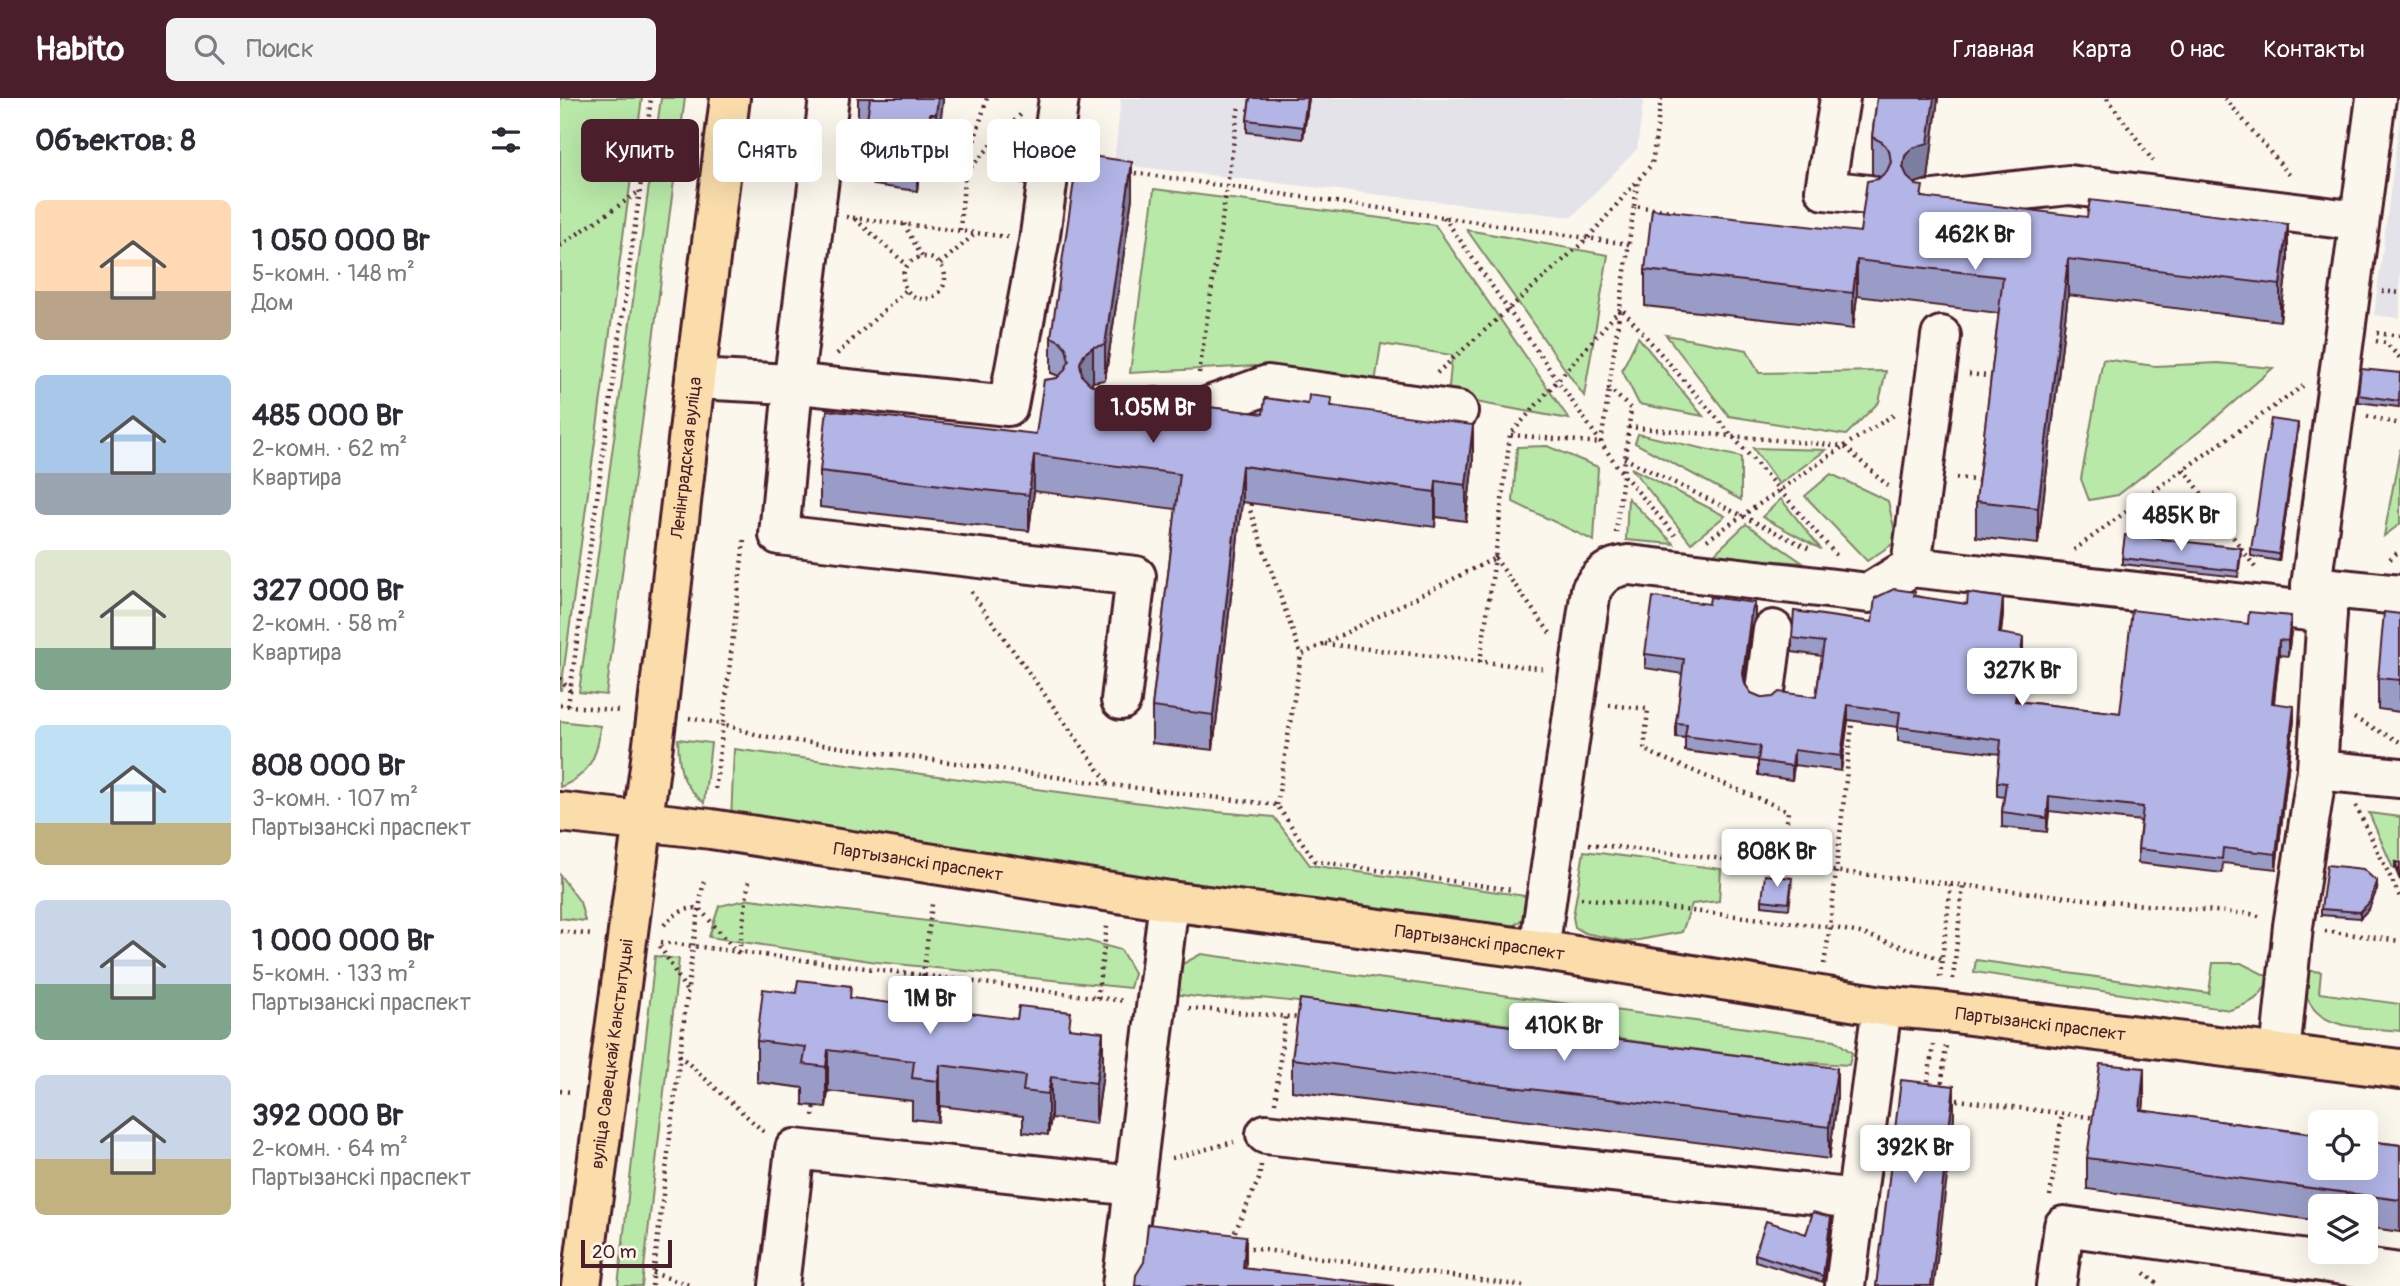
<!DOCTYPE html>
<html lang="ru">
<head>
<meta charset="utf-8">
<style>
	:root { --surface:#fff; --page:#f2f2f3; --text:#2b2b33; --muted:#7c7c81; --accent:#4a1f2b }
	body { margin:0; font-family:Pangolin,sans-serif; background:var(--page); color:var(--text); height:100vh; display:flex; flex-direction:column; font-size:26px; white-space:nowrap }
	* { box-sizing:border-box; margin:0 }
	p { font-size:23px; color:var(--muted) }
	.icon { flex:none; width:38px; height:38px; fill:none; stroke:currentColor; stroke-width:2; stroke-linecap:round; stroke-linejoin:round }
	.map { position:relative; flex:1; overflow:hidden }
	.panel { display:flex; flex-direction:column; background:var(--surface); width:560px }
	.panel>* { flex:none }
	.guide { position:absolute; left:21px; top:21px; width:665px; height:63px; display:flex; gap:14px }
	.tools { position:absolute; left:1748px; top:1012px; display:grid; gap:14px }
	.tools a { display:grid; place-items:center; width:70px; height:70px; border-radius:10px; background:var(--surface); box-shadow:0 7px 28px #0002; font-size:35px }
	.scale { position:absolute; left:21px; bottom:18px; width:91px; box-sizing:border-box; padding-left:7px; border:4px solid #4a1f2b; border-top:0; font-size:19px; line-height:24px; white-space:nowrap; color:#4a1f2b; -webkit-text-stroke:5px #fbf7ec; paint-order:stroke }
	.price { position:absolute; translate:-50% -60px; padding:0 16px; border-radius:7px; background:#fff; color:#222; font-size:23px; line-height:46px; filter:drop-shadow(0 2px 4px #0008) }
	.price::after { content:''; position:absolute; left:50%; top:42px; width:21px; height:16px; margin-left:-10px; background:inherit; clip-path:polygon(0 0,100% 0,50% 100%) }
	.price.active { background:var(--accent); color:#fff }
	ul { padding:0; list-style:none }
	li { display:flex; align-items:center; gap:21px; height:175px; padding:0 35px }
	li span { display:grid; place-items:center; flex:none; width:196px; height:140px; border-radius:10px; color:#555 }
	li>.icon { margin-inline-start:auto }
	span .icon { width:84px; height:84px; fill:#fffc; stroke-width:1 }
	li b { font-size:30px }
	h2 { display:flex; justify-content:space-between; align-items:center; height:84px; padding:0 35px; font-size:30px }
	.tag { padding:0 24px; border-radius:10px; background:var(--surface); box-shadow:0 7px 28px #0002; font-size:24px; line-height:63px }
	.tag.active { background:var(--accent); color:#fff }
	header { display:flex; align-items:center; gap:42px; box-sizing:border-box; height:98px; padding:0 35px; background:var(--accent); color:#fff }
	header strong { font-size:33px }
	nav { display:flex; gap:38px; margin-inline-start:auto; font-size:24px }
	.search { width:490px; height:63px; background:var(--page); display:flex; align-items:center; gap:18px; box-sizing:border-box; padding:0 24px; border-radius:10px; color:var(--muted); font-size:26px }
	main { display:flex; flex:1; min-height:0 }
	.map>svg:first-child { display:block }
	.built { fill:#e5e3ea }
	.green { fill:#b9e9a9; stroke:#82846a; stroke-width:2 }
	.lines { fill:none; stroke-linecap:round; stroke-linejoin:round }
	.minor-casing { stroke:#4a1f2b; stroke-width:44 }
	.major-casing { stroke:#4a1f2b; stroke-width:44 }
	.path { stroke:#4a1f2b; stroke-width:4.5; stroke-dasharray:2 5; stroke-linecap:butt }
	.minor { stroke:#fbf7ec; stroke-width:38 }
	.major { stroke:#faddab; stroke-width:38 }
	.wall { fill:#999cc6; stroke:#4a1f2b; stroke-width:2 }
	.shaded-wall { fill:#7d7fa1; stroke:#4a1f2b; stroke-width:2 }
	.building { fill:#b2b5e6; stroke:#4a1f2b; stroke-width:2 }
	.labels { text-anchor:middle; stroke-width:5; stroke-linejoin:round; paint-order:stroke }
	.street-label { font-size:18px; fill:#4a1f2b; stroke:#fbf7ec }
</style>
</head>
<body>
<header>
<strong>Habito</strong>
<div class="search"><svg class="icon" aria-label="search" viewBox="0 0 24 24"><circle cx="10" cy="10" r="6"/><path d="M15 15l6 6"/></svg>Поиск</div>
<nav><a>Главная</a><a>Карта</a><a>О нас</a><a>Контакты</a></nav>
</header>
<main>
<section class="panel">
<h2>Объектов: 8<svg class="icon" aria-label="filters" viewBox="0 0 24 24"><path d="M4 7h16M4 17h16"/><circle cx="9" cy="7" r="2"/><circle cx="15" cy="17" r="2"/></svg></h2>
<ul>
<li><span style="background:linear-gradient(#ffd9b3 65%,#b9a48a 0)"><svg class="icon" aria-label="home" viewBox="0 0 24 24"><path d="M3 11l9-7 9 7M6 9v11h12V9"/></svg></span><div><b>1 050 000 Br</b><p>5-комн. · 148 m²</p><p>Дом</p></div></li>
<li><span style="background:linear-gradient(#a9c7e8 70%,#9aa5b1 0)"><svg class="icon" aria-label="home" viewBox="0 0 24 24"><path d="M3 11l9-7 9 7M6 9v11h12V9"/></svg></span><div><b>485 000 Br</b><p>2-комн. · 62 m²</p><p>Квартира</p></div></li>
<li><span style="background:linear-gradient(#dfe7d0 70%,#7fa58c 0)"><svg class="icon" aria-label="home" viewBox="0 0 24 24"><path d="M3 11l9-7 9 7M6 9v11h12V9"/></svg></span><div><b>327 000 Br</b><p>2-комн. · 58 m²</p><p>Квартира</p></div></li>
<li><span style="background:linear-gradient(#bfe0f5 70%,#c2b280 0)"><svg class="icon" aria-label="home" viewBox="0 0 24 24"><path d="M3 11l9-7 9 7M6 9v11h12V9"/></svg></span><div><b>808 000 Br</b><p>3-комн. · 107 m²</p><p>Партызанскі праспект</p></div></li>
<li><span style="background:linear-gradient(#c9d6e8 60%,#7fa58c 0)"><svg class="icon" aria-label="home" viewBox="0 0 24 24"><path d="M3 11l9-7 9 7M6 9v11h12V9"/></svg></span><div><b>1 000 000 Br</b><p>5-комн. · 133 m²</p><p>Партызанскі праспект</p></div></li>
<li><span style="background:linear-gradient(#c9d6e8 60%,#c2b280 0)"><svg class="icon" aria-label="home" viewBox="0 0 24 24"><path d="M3 11l9-7 9 7M6 9v11h12V9"/></svg></span><div><b>392 000 Br</b><p>2-комн. · 64 m²</p><p>Партызанскі праспект</p></div></li>
</ul>
</section>
<div class="map">
<svg width="1840" height="1188" viewBox="0 0 1840 1188">
	<rect width="100%" height="100%" fill="#fbf7ec"/>
	<filter id="ink" filterUnits="userSpaceOnUse"><feTurbulence type="fractalNoise" baseFrequency=".0143" numOctaves="2"/><feDisplacementMap in="SourceGraphic" scale="14" xChannelSelector="R" yChannelSelector="G"/><feConvolveMatrix kernelMatrix="1 2 1 2 8 2 1 2 1" color-interpolation-filters="sRGB"/></filter>
	<g filter="url(#ink)">
		<g class="built">
			<path d="M561,0H1084L1077,51L1012,119L554,66Z"/>
			<path d="M1840,19V220L1814,217Z"/>
		</g>
		<g class="green">
			<path d="M0,0H82L1,592H0Z"/>
			<path d="M101,0H125L46,597L19,594Z"/>
			<path d="M594,91L875,127L1009,321L888,299L892,257L821,246L815,285L695,268L570,275Z"/>
			<path d="M907,132L1048,157L1024,298Z"/>
			<path d="M1106,237L1187,252L1199,275L1326,273L1319,304L1286,337L1169,318Z"/>
			<path d="M1078,239L1143,318L1079,306L1062,272Z"/>
			<path d="M1543,261L1595,268L1658,265L1713,270L1645,329L1558,397L1529,402L1521,381Z"/>
			<path d="M1078,336L1181,359V402L1075,345Z"/>
			<path d="M987,348L1038,369L1034,443L953,404L957,349Z"/>
			<path d="M1193,350L1266,352L1219,386Z"/>
			<path d="M1840,351V426L1824,438Z"/>
			<path d="M1071,370L1165,418L1131,445Z"/>
			<path d="M1271,376L1328,403L1337,443L1307,463L1245,398Z"/>
			<path d="M1068,400L1114,446L1066,442Z"/>
			<path d="M1221,401L1261,451L1202,419Z"/>
			<path d="M1186,426L1243,465L1152,458Z"/>
			<path d="M0,623L40,628C39,656 28,679 0,689Z"/>
			<path d="M118,641L151,645L144,705C120,685 119,671 118,641Z"/>
			<path d="M174,651L635,712L714,719L750,767L979,800L969,816L953,828L171,723Z"/>
			<path d="M1809,715L1840,719V771L1833,770Z"/>
			<path d="M1024,753L1161,771L1159,803L1132,806L1122,834L1068,844L1025,835L1015,829L1013,819Z"/>
			<path d="M0,777L20,804L25,823L0,820Z"/>
			<path d="M190,801L528,843L561,852L574,875L570,890L317,864L149,839L159,808Z"/>
			<path d="M641,856L1275,942L1292,955L1289,967L1224,963L914,922L700,900L654,901L612,896L619,868Z"/>
			<path d="M95,858L119,861L82,1188H58Z"/>
			<path d="M1416,862L1649,895L1653,865H1681L1709,879C1702,901 1691,905 1670,912L1414,874Z"/>
			<path d="M1744,872L1761,874L1759,895L1840,906V933C1794,928 1740,934 1744,872Z"/>
		</g>
		<g class="lines">
			<defs>
				<g id="minor">
					<path d="M269,0L233,288L219,437L576,478L561,602"/>
					<path d="M1280,0L1265,92L1309,97"/>
					<path d="M1365,103L1509,87L1799,123"/>
					<path d="M1381,238L1351,469L1767,515"/>
					<path d="M135,281L249,287L448,308L479,144L499,0"/>
					<path d="M595,310L633,314L708,287L898,313"/>
					<path d="M1751,488L1840,497"/>
					<path d="M1205,593L1213,532"/>
					<path d="M1757,672L1840,680"/>
					<path d="M979,852L1031,492C1041,476 1050,469 1069,467L1309,495L1351,469"/>
					<path d="M1720,956L1733,828L1757,672L1767,515L1751,488L1816,0"/>
					<path d="M706,1036L1297,1101"/>
					<path d="M219,1188L235,1051L574,1088"/>
					<path d="M562,1188L609,803"/>
					<path d="M1285,1188L1322,908"/>
					<path d="M1496,1188L1504,1128L1840,1175"/>
				</g>
				<g id="major">
					<path id="s1" d="M0,714L151,731L609,803L979,852L1322,908L1378,913L1840,971"/>
					<path id="s2" d="M21,1188L97,616L135,281L170,0"/>
				</g>
			</defs>
			<use href="#minor" class="minor-casing"/>
			<use href="#major" class="major-casing"/>
			<g class="path">
				<path d="M1547,0L1593,63"/>
				<path d="M1665,0L1732,80"/>
				<path d="M406,74L463,14"/>
				<path d="M568,74L1069,146"/>
				<path d="M1074,108L1078,82L1092,66L1101,0"/>
				<path d="M286,119L448,139"/>
				<path d="M884,119L1062,375L1115,437"/>
				<path d="M295,121L347,167"/>
				<path d="M344,126L362,159"/>
				<path d="M400,132L405,74L427,0"/>
				<path d="M0,148L80,93"/>
				<circle cx="364" cy="180" r="21"/>
				<path d="M380,166L416,135"/>
				<path d="M1822,193L1840,195"/>
				<path d="M1817,235L1840,238"/>
				<path d="M1816,243L1826,245L1840,260"/>
				<path d="M277,256L346,192"/>
				<path d="M639,275L679,8"/>
				<path d="M877,275L1028,140L1078,82"/>
				<path d="M1409,276L1435,279"/>
				<path d="M1807,318L1840,326"/>
				<path d="M1068,329L1284,348L1337,315"/>
				<path d="M951,337L1041,345L1049,291"/>
				<path d="M1064,360L1252,452"/>
				<path d="M1624,371L1697,472"/>
				<path d="M1396,380L1422,383"/>
				<path d="M692,399L690,412L741,557"/>
				<path d="M1056,435L1071,311L1049,290L1074,108L1119,114"/>
				<path d="M184,442L163,626L201,638L561,688L717,707L755,763L953,792"/>
				<path d="M1147,442L1284,348L1328,388"/>
				<path d="M1514,452L1624,371L1743,288"/>
				<path d="M1830,461L1840,452"/>
				<path d="M411,494L549,686"/>
				<path d="M765,546L986,571"/>
				<path d="M920,564L935,460L990,535"/>
				<path d="M0,580L10,593"/>
				<path d="M0,607L61,613"/>
				<path d="M1049,607L1088,611L1084,652L1228,713L1222,768"/>
				<path d="M8,608L80,92L91,0"/>
				<path d="M129,620L163,626L155,695"/>
				<path d="M1794,620L1840,644"/>
				<path d="M717,707L741,557L935,460L950,337L1061,210L1276,457"/>
				<path d="M1796,708L1840,799"/>
				<path d="M1029,746L1562,805L1691,816L1702,819"/>
				<path d="M1021,800L1270,829L1300,835L1381,861"/>
				<path d="M104,827C115,816 123,810 139,810L178,855"/>
				<path d="M0,833L32,837"/>
				<path d="M1765,833L1840,843"/>
				<path d="M101,844L565,903"/>
				<path d="M100,848L126,892"/>
				<path d="M179,855L189,782"/>
				<path d="M1264,866L1270,829L1293,617"/>
				<path d="M363,878L372,806"/>
				<path d="M1380,879L1391,786"/>
				<path d="M1393,881L1403,787"/>
				<path d="M537,900L547,828"/>
				<path d="M629,910L742,920"/>
				<path d="M119,957L204,1034"/>
				<path d="M1367,990L1373,947"/>
				<path d="M1381,992L1386,948"/>
				<path d="M0,993L13,994"/>
				<path d="M1390,1001L1537,1020"/>
				<path d="M715,1005L725,919"/>
				<path d="M253,1018L255,1008"/>
				<path d="M612,1060L674,1044"/>
				<path d="M1490,1098L1502,1016"/>
				<path d="M672,1140L699,1081L701,1067"/>
				<path d="M684,1149L963,1188"/>
				<path d="M93,1175L132,1188"/>
				<path d="M1584,1175L1600,1188"/>
				<path d="M92,1188L133,848L144,781"/>
			</g>
			<use href="#minor" class="minor"/>
			<use href="#major" class="major"/>
		</g>
		<g class="wall">
			<path d="M298,0H383L376,57H370V69L360,68L357,93L313,87V64L307,63V32L298,31Z"/>
			<path d="M690,0H749L743,41L687,34V22Z"/>
			<path d="M1317,0H1378L1368,81L1354,85L1363,99L1728,162L1720,223L1508,197L1478,446L1416,439V403L1439,215L1297,198L1293,231L1085,208V172L1300,134L1318,81L1320,79L1312,76V39Z"/>
			<path d="M470,52L465,85L443,82V76Z"/>
			<path d="M572,100L545,282L533,284L530,286L539,295L703,316L748,306L772,308L913,363L906,423L876,419L875,429L682,404L653,652L592,645V609L616,411L474,393L469,433L260,409V373L476,336L497,280L499,278L491,275V239Z"/>
			<path d="M1840,275L1839,309L1798,304V297Z"/>
			<path d="M1738,331L1719,463L1691,458V452Z"/>
			<path d="M1681,456L1678,479L1562,466V460Z"/>
			<path d="M1355,498L1443,515L1441,536L1463,553L1457,603L1560,615L1731,533L1728,558L1719,557L1714,605L1734,622L1716,771L1663,765L1662,775L1578,765V751L1581,723L1489,713L1487,734L1442,729V714L1444,699L1437,698V684L1440,656L1338,643V629L1288,622L1281,673L1234,667L1232,682L1198,677V662L1125,653V640L1116,639V625L1123,576L1085,570V556L1195,520L1191,529L1184,584L1185,586L1191,595L1203,600L1256,599L1262,558L1232,554V540L1312,524Z"/>
			<path d="M1840,516V614L1818,611V580Z"/>
			<path d="M1835,764L1840,765V782L1835,770Z"/>
			<path d="M1232,786L1229,811L1202,808V802Z"/>
			<path d="M1817,791L1809,811L1800,820L1761,817V811Z"/>
			<path d="M236,895L291,900L511,930L543,975L536,1026L491,1020L488,1037L463,1034V1018L380,1008L378,1024L352,1021V1003L268,993L266,1009L243,1007V990L197,984V943Z"/>
			<path d="M732,961L1277,1002L1269,1061L732,993Z"/>
			<path d="M1584,1002L1583,1013L1840,1047V1134L1806,1129V1108H1760V1123L1527,1091V1060Z"/>
			<path d="M1271,1125L1263,1184L1195,1163V1156Z"/>
		</g>
		<g class="shaded-wall">
			<path d="M378,0H383V4L376,57V16Z"/>
			<path d="M747,0H749L743,41V29Z"/>
			<path d="M1374,0H1378L1368,81L1352,86L1345,94L1343,69L1345,58Z"/>
			<path d="M360,27V68L357,93V52Z"/>
			<path d="M572,64V100L545,282V247Z"/>
			<path d="M1728,126V162L1720,223V187Z"/>
			<path d="M1508,161V197L1478,446V410Z"/>
			<path d="M1297,162V198L1293,231V195Z"/>
			<path d="M533,249V284L524,292L520,265L524,256Z"/>
			<path d="M1738,325V331L1719,463V456Z"/>
			<path d="M913,327V363L906,423V387Z"/>
			<path d="M474,357V393L469,433V397Z"/>
			<path d="M682,368V404L653,652V617Z"/>
			<path d="M876,383V419L875,429V394Z"/>
			<path d="M1443,500V515L1439,550V535Z"/>
			<path d="M1195,505V520L1191,529L1183,591V576L1191,515Z"/>
			<path d="M1731,518V533L1728,558V543Z"/>
			<path d="M1463,539V553L1455,617V603Z"/>
			<path d="M1719,542V557L1712,620V605Z"/>
			<path d="M1288,607V622L1281,673V658Z"/>
			<path d="M1734,608V622L1716,771V756Z"/>
			<path d="M1234,652V667L1232,682V668Z"/>
			<path d="M1489,698V713L1487,734V720Z"/>
			<path d="M1817,784V791L1809,811L1800,820V814Z"/>
			<path d="M543,934V975L536,1026V985Z"/>
			<path d="M268,952V993L266,1009V969Z"/>
			<path d="M380,967V1008L378,1024V983Z"/>
			<path d="M1277,970V1002L1269,1061V1029Z"/>
			<path d="M1584,970V1002L1580,1044V1012Z"/>
			<path d="M491,979V1020L488,1037V996Z"/>
			<path d="M1394,988V1020L1374,1188H1371Z"/>
			<path d="M1271,1119V1125L1263,1184V1178Z"/>
			<path d="M686,1138V1164L684,1188L683,1170Z"/>
		</g>
		<g class="building">
			<path d="M310,0H378L376,16H370V28L360,27L357,52L313,46L316,23L307,22Z"/>
			<path d="M690,0H747L743,29L687,22Z"/>
			<path d="M1317,0H1374L1368,45L1352,50L1345,58L1343,69L1348,80L1356,87L1363,88L1361,99L1527,119L1530,102L1728,126L1720,187L1508,161L1478,410L1416,403L1443,179L1297,162L1293,195L1085,172L1092,111L1300,134L1307,83L1318,81L1327,73L1331,64L1329,52L1322,44L1312,39Z"/>
			<path d="M446,43L470,46L465,79L443,76Z"/>
			<path d="M518,56L572,64L545,247L533,249L524,256L520,265L522,278L530,286L539,290L538,295L703,316L705,300L748,306L749,297L772,300L771,308L913,327L906,387L876,383L875,394L682,368L653,617L592,609L620,376L474,357L469,397L260,373L267,312L476,336L484,282L497,280L505,272L509,263L506,250L500,243L491,239Z"/>
			<path d="M1801,271L1840,275L1839,303L1798,297Z"/>
			<path d="M1711,321L1738,325L1719,456L1691,452Z"/>
			<path d="M1565,437L1681,450L1678,473L1562,460Z"/>
			<path d="M1334,491L1355,494L1354,498L1407,506L1408,495L1443,500L1439,535L1463,539L1455,603L1560,615L1572,512L1688,526L1689,514L1731,518L1728,543L1719,542L1712,605L1734,608L1716,756L1663,750L1662,761L1578,751L1583,709L1489,698L1487,720L1442,714L1446,685L1437,684L1441,642L1338,629L1340,614L1288,607L1281,658L1234,652L1232,668L1198,663L1200,648L1125,638L1127,626L1116,625L1124,561L1085,556L1093,499L1149,506L1150,499L1195,505L1191,515L1183,576L1185,586L1191,595L1203,600L1213,599L1219,594L1256,599L1264,544L1232,540L1234,513L1312,524L1315,500Z"/>
			<path d="M1824,514L1840,516V582L1818,580Z"/>
			<path d="M1835,764L1840,765V776Z"/>
			<path d="M1767,767L1803,771L1817,784L1809,805L1800,814L1761,811Z"/>
			<path d="M1205,777L1232,780L1229,805L1202,802Z"/>
			<path d="M238,882L291,888L290,900L457,921L459,908L511,914L509,930L543,934L536,985L491,979L488,996L463,993L465,978L380,967L378,983L352,980L354,963L268,952L266,969L243,966L246,949L197,943L203,891L236,895Z"/>
			<path d="M740,901L1277,970L1269,1029L732,961Z"/>
			<path d="M1540,966L1584,970L1580,1012L1760,1037V1069H1806V1043L1840,1047V1102L1527,1060Z"/>
			<path d="M1341,982L1394,988L1371,1188H1316Z"/>
			<path d="M1253,1114L1271,1119L1263,1178L1195,1156L1206,1123L1246,1136Z"/>
			<path d="M588,1126L686,1138L683,1170L834,1188H575L576,1177L584,1164Z"/>
		</g>
	</g>
	<g class="labels">
		<g class="street-label">
			<text dy="6" stroke="none"><textPath href="#s2" startOffset="835">Ленінградская вуліца</textPath></text>
			<text dy="6" stroke="none"><textPath href="#s1" startOffset="362">Партызанскі праспект</textPath></text>
			<text dy="6" stroke="none"><textPath href="#s1" startOffset="929">Партызанскі праспект</textPath></text>
			<text dy="6" stroke="none"><textPath href="#s1" startOffset="1496">Партызанскі праспект</textPath></text>
			<text dy="6" stroke="none"><textPath href="#s2" startOffset="234">вуліца Савецкай Канстытуцыі</textPath></text>
		</g>
	</g>
</svg>
<div class="tools">
<a><svg class="icon" aria-label="locate" viewBox="0 0 24 24"><circle cx="12" cy="12" r="6"/><path d="M12 2v4M12 18v4M2 12h4M18 12h4"/></svg></a>
<a><svg class="icon" aria-label="layers" viewBox="0 0 24 24"><path d="M12 4l9 5-9 5-9-5zM3 14l9 5 9-5"/></svg></a>
</div>
<div class="scale">20 m</div>
<b class="price" style="left:1415px;top:174px">462K Br</b>
<b class="price active" style="left:593px;top:347px">1.05M Br</b>
<b class="price" style="left:1621px;top:455px">485K Br</b>
<b class="price" style="left:1462px;top:610px">327K Br</b>
<b class="price" style="left:1217px;top:791px">808K Br</b>
<b class="price" style="left:370px;top:938px">1M Br</b>
<b class="price" style="left:1004px;top:965px">410K Br</b>
<b class="price" style="left:1355px;top:1087px">392K Br</b>
<div class="guide">
<a class="tag active">Купить</a>
<a class="tag">Снять</a>
<a class="tag">Фильтры</a>
<a class="tag">Новое</a>
</div>
</div>
</main>
</body>
</html>
